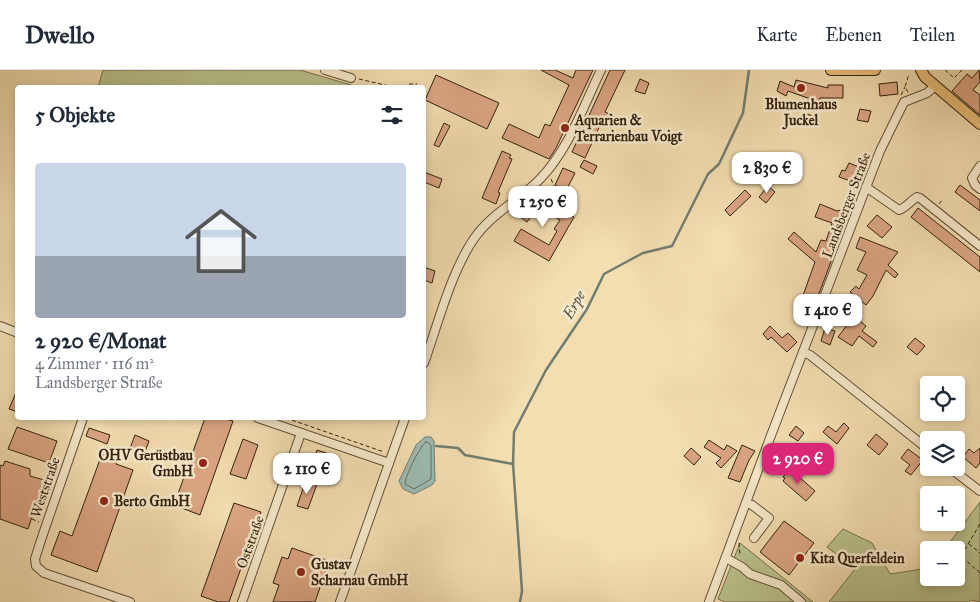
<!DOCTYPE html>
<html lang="de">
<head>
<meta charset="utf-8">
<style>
	:root { --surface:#fff; --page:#f6f6f7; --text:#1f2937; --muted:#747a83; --line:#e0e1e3; --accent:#db2777 }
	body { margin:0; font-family:"IM FELL Great Primer",serif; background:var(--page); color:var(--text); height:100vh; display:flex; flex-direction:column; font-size:19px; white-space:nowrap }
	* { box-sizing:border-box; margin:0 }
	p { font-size:16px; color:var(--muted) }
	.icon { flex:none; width:28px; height:28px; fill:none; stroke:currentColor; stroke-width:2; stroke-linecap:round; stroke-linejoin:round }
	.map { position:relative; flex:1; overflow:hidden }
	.details { position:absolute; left:15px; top:15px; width:411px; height:335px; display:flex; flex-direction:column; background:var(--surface); border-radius:5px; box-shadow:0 2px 8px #0003 }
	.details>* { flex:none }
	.tools { position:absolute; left:920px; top:306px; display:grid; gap:10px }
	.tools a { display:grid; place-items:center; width:45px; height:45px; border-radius:5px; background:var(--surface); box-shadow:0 2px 8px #0003; font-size:25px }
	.price { position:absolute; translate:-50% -42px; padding:0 11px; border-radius:10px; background:#fff; color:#222; font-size:16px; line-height:32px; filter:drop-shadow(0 1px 2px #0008) }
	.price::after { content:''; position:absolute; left:50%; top:30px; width:15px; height:11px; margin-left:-8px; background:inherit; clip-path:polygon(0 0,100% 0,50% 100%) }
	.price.on { background:var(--accent); color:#fff }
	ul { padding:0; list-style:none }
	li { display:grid; align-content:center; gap:10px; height:265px; padding:0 20px }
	li span { display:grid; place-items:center; height:155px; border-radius:5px; color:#555 }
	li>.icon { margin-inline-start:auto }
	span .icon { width:90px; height:90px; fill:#fffc; stroke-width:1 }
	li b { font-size:21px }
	h2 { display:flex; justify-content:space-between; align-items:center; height:60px; padding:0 20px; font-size:21px }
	header { display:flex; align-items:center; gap:30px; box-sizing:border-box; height:70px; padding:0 25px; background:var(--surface); border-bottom:1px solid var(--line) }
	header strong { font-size:24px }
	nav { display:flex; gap:28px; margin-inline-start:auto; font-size:18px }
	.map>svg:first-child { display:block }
	.green { fill:#b9c28d; stroke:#76724e }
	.water { fill:#9cbbb2; stroke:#727d71 }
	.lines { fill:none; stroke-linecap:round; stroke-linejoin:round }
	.shore { stroke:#686e60; stroke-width:1 }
	.stream { stroke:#727d71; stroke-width:2.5 }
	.building { fill:#dba583; stroke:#33210f }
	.minor-casing { stroke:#635038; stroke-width:10 }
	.major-casing { stroke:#33210f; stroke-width:12 }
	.path { stroke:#33210f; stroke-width:1; stroke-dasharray:4 2.5; stroke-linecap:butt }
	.minor { stroke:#f7eacc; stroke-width:8 }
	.major { stroke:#eabf78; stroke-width:10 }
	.poi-dot { fill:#8f2418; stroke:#f7eacc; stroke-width:2 }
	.labels { text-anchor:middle; stroke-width:5; stroke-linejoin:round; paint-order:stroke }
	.poi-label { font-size:14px; font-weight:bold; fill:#33210f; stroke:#f7eacc; text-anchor:start }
	.street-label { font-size:14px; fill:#33210f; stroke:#f7eacc }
	.water-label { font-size:15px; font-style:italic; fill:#524f40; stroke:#f7eacc }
</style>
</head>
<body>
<header>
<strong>Dwello</strong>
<nav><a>Karte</a><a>Ebenen</a><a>Teilen</a></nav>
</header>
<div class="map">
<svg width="980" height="532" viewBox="0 0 980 532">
	<rect width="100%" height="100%" fill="#f3deb1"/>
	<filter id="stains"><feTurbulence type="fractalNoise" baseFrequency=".004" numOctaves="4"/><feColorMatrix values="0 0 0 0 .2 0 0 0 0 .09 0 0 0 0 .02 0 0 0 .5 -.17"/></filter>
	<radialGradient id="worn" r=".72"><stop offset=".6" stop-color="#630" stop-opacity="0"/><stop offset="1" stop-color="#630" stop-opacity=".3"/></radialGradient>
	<g class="green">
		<path d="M103,0H300L358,17H98Z"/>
		<path d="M980,432V532L971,530L969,532H829L855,499L827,477L843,459L872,473L890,504L929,498V508H956V480H944Z"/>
		<path d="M740,473L813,532H725L718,529Z"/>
	</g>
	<path class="water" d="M425,367H431L434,371L435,411L432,415L414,424L403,419L399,411L416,375Z"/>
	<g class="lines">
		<path class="shore" d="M426,372L429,373L431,376V409L414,419L405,414C405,406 420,376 426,372Z"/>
		<g class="stream">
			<path d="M436,376L458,378L465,385L513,394"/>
			<path d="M520,532L522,521L513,394L514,362L546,300L587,239L604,204L643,183L672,176L708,104L719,94L743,43L749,0"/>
		</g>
	</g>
	<g class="building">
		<path d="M541,0H555L573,8L576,0H593L556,78L549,89L502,68L509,54L539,68L545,54L550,56L569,15Z"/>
		<path d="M610,0H625L605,42L616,47L612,56L602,51L585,88L572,82Z"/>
		<path d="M979,0L980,12L973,20L980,25V45L952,21L967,4L972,8Z"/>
		<path d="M436,5L499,33L487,59L425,30Z"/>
		<path d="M640,9L649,13L645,24L635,21Z"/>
		<path d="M796,10L828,18V15H843V28H820L819,32L788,21L786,26L777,21L780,11L794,17Z"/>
		<path d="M897,12L898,24L880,26L879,14Z"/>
		<path d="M860,39L871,41L868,52L857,50Z"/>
		<path d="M802,43L814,46L812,56L799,53Z"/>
		<path d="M444,53L450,56L439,77L434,75Z"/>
		<path d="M502,81L511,85L509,88L512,89L498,122L500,123L496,134L482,128Z"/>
		<path d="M584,90L597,96L593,104L580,97Z"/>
		<path d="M849,93L859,97L853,112L839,107L842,100L845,101Z"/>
		<path d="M563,98L575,103L566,121L555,115Z"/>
		<path d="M424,102L442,109L439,118L424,112Z"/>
		<path d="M960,115L980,130V141L955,122Z"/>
		<path d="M768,116L775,122L766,133L759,127Z"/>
		<path d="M745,120L751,126L730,146L725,140Z"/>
		<path d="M531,125L546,137L548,132L574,147L549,191L514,171L521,159L549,175L557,161L554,159L560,150L538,138L527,152L516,144Z"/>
		<path d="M844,132L852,136L809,250L796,245L815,192L788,169L794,162L816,182L821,170L826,171L832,153L815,147L820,134L837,141L841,140Z"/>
		<path d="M918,138L980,187V202L911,147Z"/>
		<path d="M877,145L892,157L882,168L867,156Z"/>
		<path d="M860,167L898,182L888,195L898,204L895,208L886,200L873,226L866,235L850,222L856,216L859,219L867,205L857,200L866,182L856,178Z"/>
		<path d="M424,197L435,201L432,213L424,210Z"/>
		<path d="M854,246L866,256L862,261L877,272L873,277L859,266L852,276L838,267Z"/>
		<path d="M770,256L782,268L788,263L797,272L787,282L771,267L768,270L763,264Z"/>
		<path d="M825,258L835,261L830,275L821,271Z"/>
		<path d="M915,268L925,276L917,285L907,277Z"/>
		<path d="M18,318V342L9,339Z"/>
		<path d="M205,348H222L233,351L200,445L174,435Z"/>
		<path d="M844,353L849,358L837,374L823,362L828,356L836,362Z"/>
		<path d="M796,356L804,363L798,371L789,365Z"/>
		<path d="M17,357L57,371L49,393L8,379Z"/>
		<path d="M89,358L110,365L107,374L86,366Z"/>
		<path d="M876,364L888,374L879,385L867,375Z"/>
		<path d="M135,365L149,371L143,387L129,381Z"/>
		<path d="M243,369L258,375L246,409L230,404Z"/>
		<path d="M709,370L724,380L727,375L737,381L721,398L716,393L721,388L704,377Z"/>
		<path d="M742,375L755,381L749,390L740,412L728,408Z"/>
		<path d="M691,378L701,387L694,395L684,386Z"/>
		<path d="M980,378V393L976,398L963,387L969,379L974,383Z"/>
		<path d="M908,379L923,390L911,405L905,401L910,395L901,388Z"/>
		<path d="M317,380L329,384L325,394L314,390Z"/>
		<path d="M102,384L118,390L116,394L133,400L97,502L51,485L60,461L72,466Z"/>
		<path d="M5,391L30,399V406L44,410L28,459L0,449V395L3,396Z"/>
		<path d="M790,399L815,421L806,431L783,411L785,408L783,407Z"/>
		<path d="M306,410L317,414L308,439L297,436Z"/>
		<path d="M234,433L261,442L229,532H218L201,526Z"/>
		<path d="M784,451L814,473L789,505L760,482Z"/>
		<path d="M292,478L329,491L315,532H273L279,515L273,513L282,487L288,489Z"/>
	</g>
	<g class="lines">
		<defs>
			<g id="minor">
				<path d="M325,0L351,8"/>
				<path d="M980,96L972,108L975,115L980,119"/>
				<path d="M866,117L899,140C907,137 910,131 917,127L920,128L980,176"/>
				<path d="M0,256L18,263"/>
				<path d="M803,282L810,285L929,380"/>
				<path d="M424,293C438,254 450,205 473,170C490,144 519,131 540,109C569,79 583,37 601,0"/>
				<path d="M83,348L40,473L35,489L36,496L44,503L130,532"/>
				<path d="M258,348L389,393"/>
				<path d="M950,398L980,421"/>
				<path d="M746,433L752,435L769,448L754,468"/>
				<path d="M726,488L742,497L750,504L781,515L801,532"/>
				<path d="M242,532L301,363"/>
				<path d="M340,532L405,348"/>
				<path d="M709,532L770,368L880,81L904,32L927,23L935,16"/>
			</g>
			<g id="major">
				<path d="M831,0H875"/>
				<path d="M921,0L925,7L980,54"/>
			</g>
		</defs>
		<use href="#minor" class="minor-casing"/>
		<use href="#major" class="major-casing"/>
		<g class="path">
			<path d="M945,0L954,8L962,0"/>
			<path d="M359,9L398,18"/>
			<path d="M404,18L409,14H417"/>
			<path d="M908,22L905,17L909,4"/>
			<path d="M901,25L905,17"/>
			<path d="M551,109L554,116"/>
			<path d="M939,134L943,129"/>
			<path d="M286,348L384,382"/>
			<path d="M32,449L39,452"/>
			<path d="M980,454L961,486L980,503"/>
			<path d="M739,473L740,486"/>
			<path d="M969,474L980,483"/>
		</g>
		<use href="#minor" class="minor"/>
		<use href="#major" class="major"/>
	</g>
	<g class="poi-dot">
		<circle cx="801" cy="18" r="5"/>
		<circle cx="565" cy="58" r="5"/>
		<circle cx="203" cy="393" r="5"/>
		<circle cx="104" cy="431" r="5"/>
		<circle cx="800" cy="488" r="5"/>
		<circle cx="301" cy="502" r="5"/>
	</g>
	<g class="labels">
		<g class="poi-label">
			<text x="801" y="39" text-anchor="middle">Blumenhaus<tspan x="801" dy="16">Juckel</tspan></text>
			<text x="575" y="55">Aquarien &amp;<tspan x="575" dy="16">Terrarienbau Voigt</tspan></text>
			<text x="193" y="390" text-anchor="end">OHV Gerüstbau<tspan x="193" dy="16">GmbH</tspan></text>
			<text x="114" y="436">Berto GmbH</text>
			<text x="810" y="493">Kita Querfeldein</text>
			<text x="311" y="499">Gustav<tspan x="311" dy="16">Scharnau GmbH</tspan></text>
		</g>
		<g class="street-label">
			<text transform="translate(846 135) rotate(-69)" y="5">Landsberger Straße</text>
			<text transform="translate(45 417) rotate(-71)" y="5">Weststraße</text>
			<text transform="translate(250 472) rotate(-70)" y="5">Oststraße</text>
		</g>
		<g class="water-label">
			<text transform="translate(574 235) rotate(-60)" y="5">Erpe</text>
		</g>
	</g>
	<rect width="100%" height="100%" filter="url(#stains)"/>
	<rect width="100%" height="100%" fill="url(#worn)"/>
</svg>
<div class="tools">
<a><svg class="icon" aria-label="locate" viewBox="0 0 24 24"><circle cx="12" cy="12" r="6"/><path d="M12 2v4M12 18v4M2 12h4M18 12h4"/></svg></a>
<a><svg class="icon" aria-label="layers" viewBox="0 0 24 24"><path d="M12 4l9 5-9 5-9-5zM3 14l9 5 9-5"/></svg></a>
<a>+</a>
<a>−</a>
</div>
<b class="price" style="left:767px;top:124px">2 830 €</b>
<b class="price" style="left:543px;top:158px">1 250 €</b>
<b class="price" style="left:828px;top:266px">1 410 €</b>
<b class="price on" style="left:798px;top:415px">2 920 €</b>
<b class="price" style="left:307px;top:425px">2 110 €</b>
<section class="details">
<h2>5 Objekte<svg class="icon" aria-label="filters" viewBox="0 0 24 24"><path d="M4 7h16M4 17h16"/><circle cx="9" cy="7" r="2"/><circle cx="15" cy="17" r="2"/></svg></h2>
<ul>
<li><span style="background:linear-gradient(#c9d6e8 60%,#9aa5b1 0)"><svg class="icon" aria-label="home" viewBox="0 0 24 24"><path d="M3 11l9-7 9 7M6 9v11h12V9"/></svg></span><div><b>2 920 €/Monat</b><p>4 Zimmer · 116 m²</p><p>Landsberger Straße</p></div></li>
</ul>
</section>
</div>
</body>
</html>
